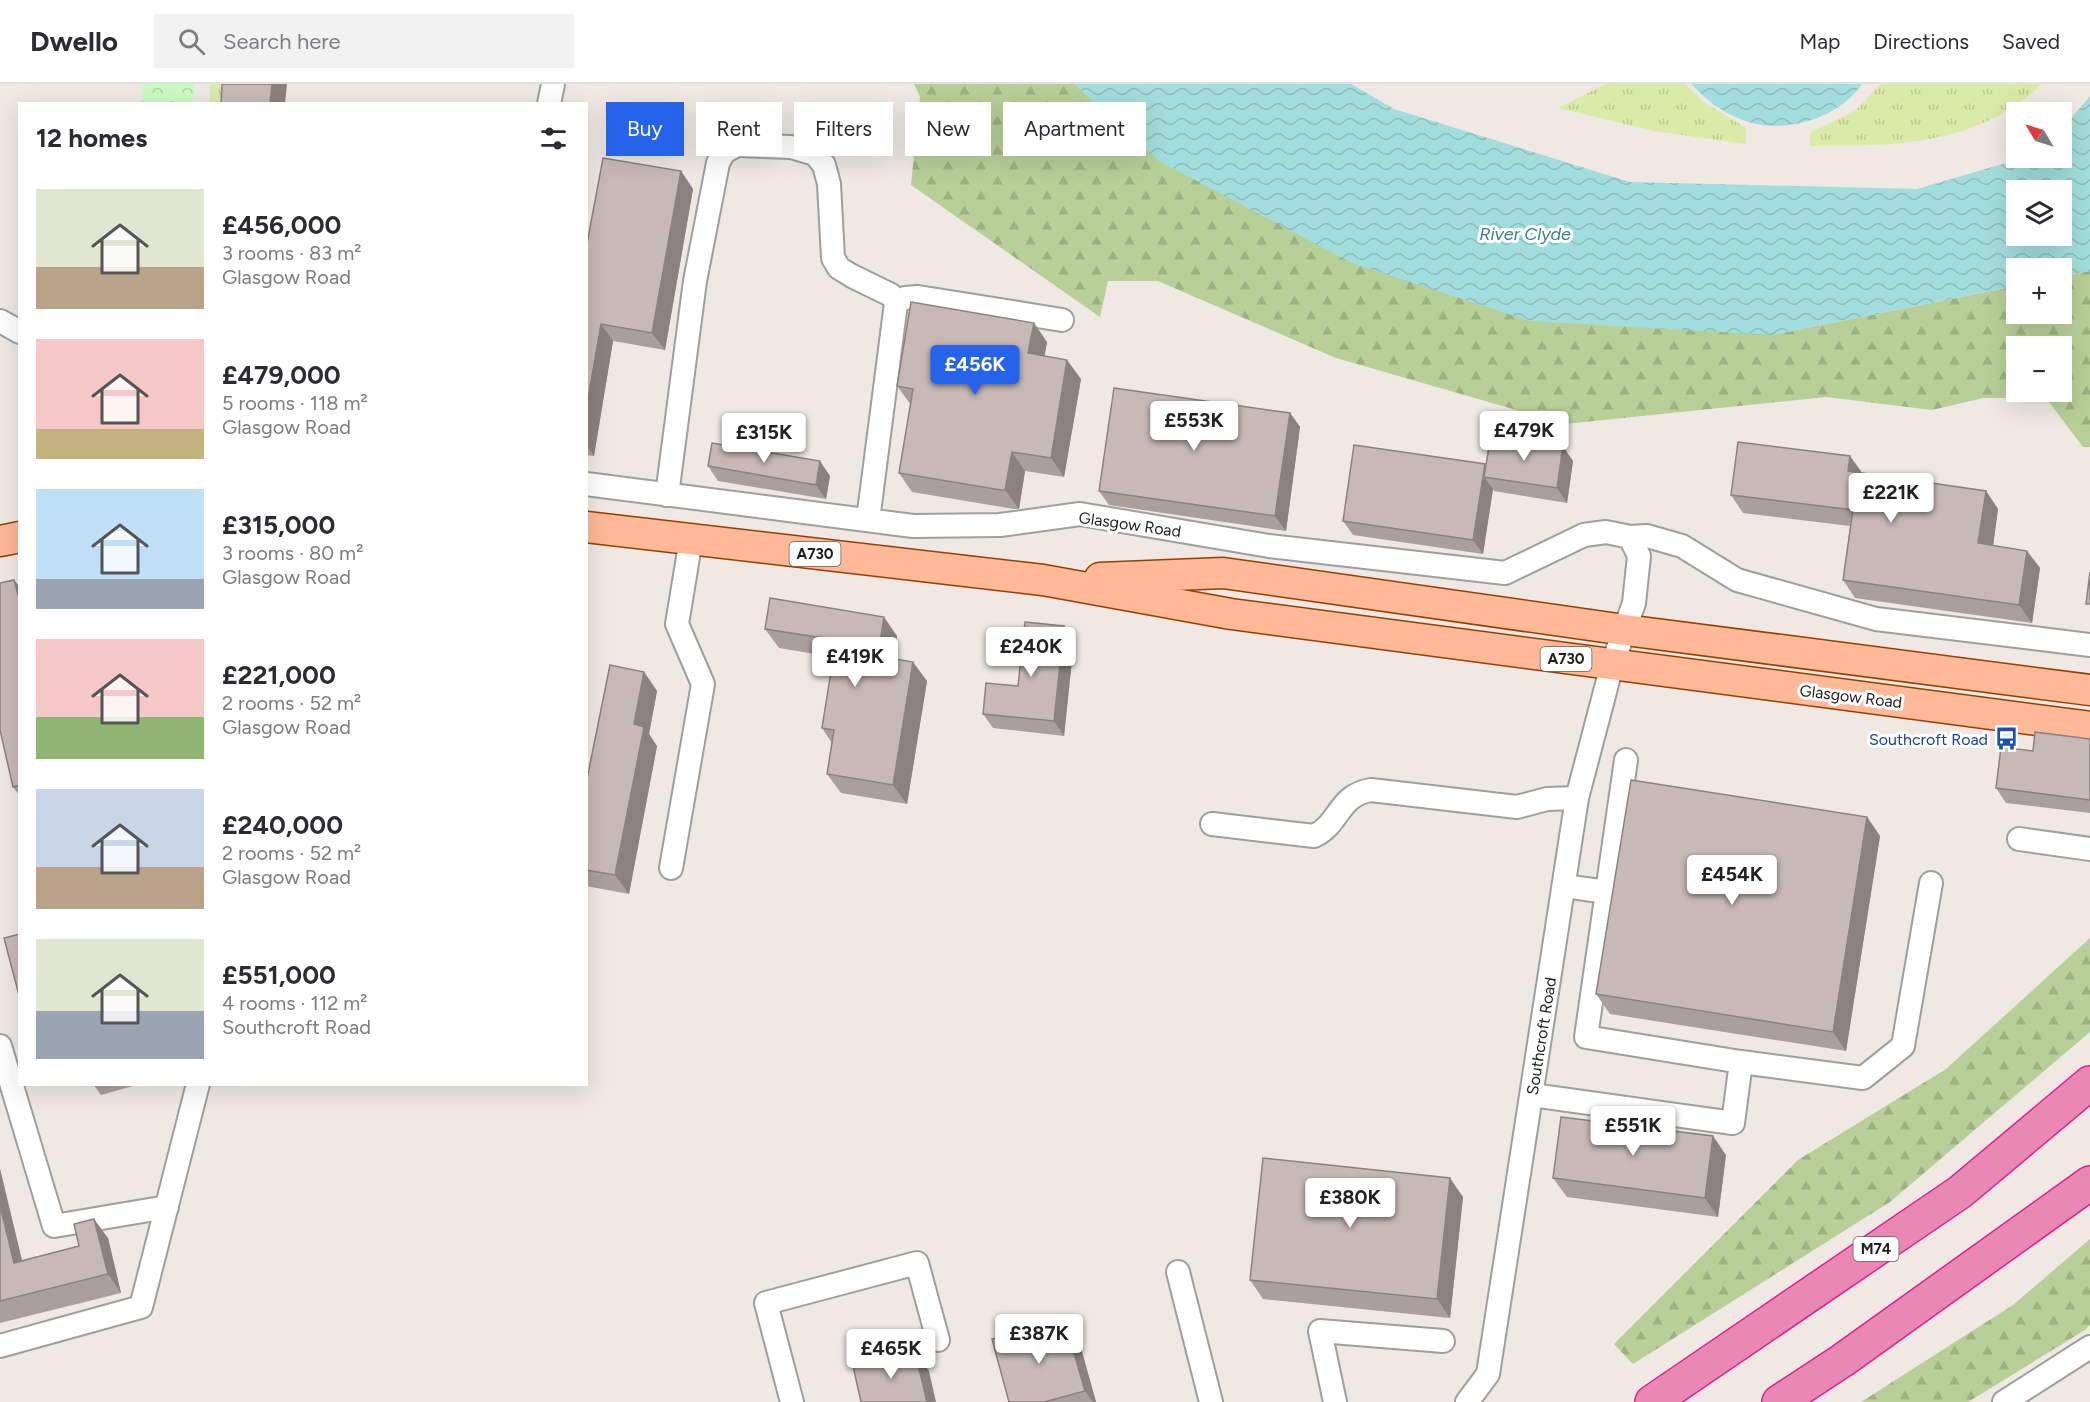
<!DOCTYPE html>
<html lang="en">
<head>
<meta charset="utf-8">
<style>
	:root { --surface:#fff; --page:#f2f2f3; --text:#2b2b33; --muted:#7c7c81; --line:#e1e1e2; --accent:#2563eb }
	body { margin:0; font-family:Figtree,sans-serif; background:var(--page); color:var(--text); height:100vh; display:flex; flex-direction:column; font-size:22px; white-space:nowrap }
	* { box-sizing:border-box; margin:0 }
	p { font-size:20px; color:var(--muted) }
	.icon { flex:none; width:33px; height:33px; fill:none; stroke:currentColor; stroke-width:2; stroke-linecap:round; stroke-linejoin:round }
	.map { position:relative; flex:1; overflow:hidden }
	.side { position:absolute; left:18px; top:18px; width:570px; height:984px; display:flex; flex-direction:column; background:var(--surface); border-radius:0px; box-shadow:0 6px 24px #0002 }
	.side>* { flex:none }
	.hud { position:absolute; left:606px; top:18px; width:570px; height:54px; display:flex; gap:12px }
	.needle { width:39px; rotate:308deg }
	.fabs { position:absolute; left:2006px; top:18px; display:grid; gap:12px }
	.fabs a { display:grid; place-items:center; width:66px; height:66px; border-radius:0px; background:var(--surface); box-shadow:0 6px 24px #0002; font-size:30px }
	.price { position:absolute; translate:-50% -51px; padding:0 14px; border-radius:6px; background:#fff; color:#222; font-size:20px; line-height:39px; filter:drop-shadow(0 2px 3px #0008) }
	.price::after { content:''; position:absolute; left:50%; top:36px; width:18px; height:14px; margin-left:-9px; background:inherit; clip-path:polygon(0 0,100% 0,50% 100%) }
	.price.current { background:var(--accent); color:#fff }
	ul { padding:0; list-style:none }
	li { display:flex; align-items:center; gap:18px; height:150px; padding:0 18px }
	li span { display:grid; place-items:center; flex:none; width:168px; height:120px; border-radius:0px; color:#555 }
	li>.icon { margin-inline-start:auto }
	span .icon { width:72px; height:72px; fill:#fffc; stroke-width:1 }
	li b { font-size:26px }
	h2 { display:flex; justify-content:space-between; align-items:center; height:72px; padding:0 18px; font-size:26px }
	.pill { padding:0 21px; border-radius:0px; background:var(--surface); box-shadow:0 6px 24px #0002; font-size:21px; line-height:54px }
	.pill.current { background:var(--accent); color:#fff }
	header { display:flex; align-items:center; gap:36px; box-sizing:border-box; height:84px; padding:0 30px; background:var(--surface); border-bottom:2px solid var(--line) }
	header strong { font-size:28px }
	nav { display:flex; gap:33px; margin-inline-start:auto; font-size:21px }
	.search { width:420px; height:54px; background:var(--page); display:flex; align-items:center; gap:15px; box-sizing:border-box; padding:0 21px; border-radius:0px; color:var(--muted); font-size:22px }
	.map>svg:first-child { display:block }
	.grass { fill:url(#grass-tufts) }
	.forest { fill:url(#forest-firs); fill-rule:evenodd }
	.park { fill:url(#park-crowns) }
	.water { fill:url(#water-waves); fill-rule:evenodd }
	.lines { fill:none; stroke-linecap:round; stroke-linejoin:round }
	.minor-casing { stroke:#9f9f9f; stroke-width:26 }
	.major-casing { stroke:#973f00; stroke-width:33 }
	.highway-casing { stroke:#df1f92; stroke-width:36 }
	.minor { stroke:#fff; stroke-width:22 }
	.major { stroke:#feb999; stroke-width:30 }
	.highway { stroke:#e988b3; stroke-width:33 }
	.wall { fill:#ab9f9d }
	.shaded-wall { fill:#8b827f }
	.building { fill:#c7b9b6; stroke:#8b827f; stroke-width:1.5 }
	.labels { text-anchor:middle; stroke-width:6; stroke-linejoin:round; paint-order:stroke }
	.shield { fill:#fff; stroke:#626262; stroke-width:1.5 }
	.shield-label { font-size:15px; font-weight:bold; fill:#1e1e1e }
	.street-label { font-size:16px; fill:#1e1e1e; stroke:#fff }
	.transit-label { font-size:16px; fill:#164399; stroke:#fff; text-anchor:end }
	.water-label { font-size:18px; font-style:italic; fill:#3c7c90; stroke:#fff }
</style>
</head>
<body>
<header>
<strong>Dwello</strong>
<div class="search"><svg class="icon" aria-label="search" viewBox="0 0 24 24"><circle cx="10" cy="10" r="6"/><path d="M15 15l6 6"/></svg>Search here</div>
<nav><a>Map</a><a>Directions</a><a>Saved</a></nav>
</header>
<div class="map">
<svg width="2090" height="1318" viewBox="0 0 2090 1318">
	<defs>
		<pattern id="grass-tufts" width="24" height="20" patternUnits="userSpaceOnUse" patternTransform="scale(1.5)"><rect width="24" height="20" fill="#daeba7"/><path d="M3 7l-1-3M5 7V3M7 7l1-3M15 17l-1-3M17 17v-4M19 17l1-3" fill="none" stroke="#bbc98f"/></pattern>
		<pattern id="forest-firs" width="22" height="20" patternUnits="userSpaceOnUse" patternTransform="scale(1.5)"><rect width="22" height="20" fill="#b6d097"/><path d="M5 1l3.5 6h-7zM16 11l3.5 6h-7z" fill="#9cb282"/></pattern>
		<pattern id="park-crowns" width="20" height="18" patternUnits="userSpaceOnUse" patternTransform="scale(1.5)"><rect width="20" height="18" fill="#c9fbbf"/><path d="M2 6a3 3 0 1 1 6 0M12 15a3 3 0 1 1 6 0" fill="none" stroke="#acd7a4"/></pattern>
		<pattern id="water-waves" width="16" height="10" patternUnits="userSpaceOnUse" patternTransform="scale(1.5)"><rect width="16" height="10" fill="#a2dedd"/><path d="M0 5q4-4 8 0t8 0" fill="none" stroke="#8bbebd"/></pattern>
	</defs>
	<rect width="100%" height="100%" fill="#efe8e3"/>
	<g class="grass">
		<path d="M211,0H237L236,19L209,20Z"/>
		<path d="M1606,0H1686L1702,17L1745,43L1746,60L1654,47L1558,24Z"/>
		<path d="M1881,0H2042C1976,62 1896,62 1810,62V49L1856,26Z"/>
	</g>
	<g class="forest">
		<path d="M914,0H1074L1160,77L1772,251L2016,202V230H2061V193L2090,187V363H2083L2046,314H1983L1932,326L1826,313L1565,340L1336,274L1158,197H1108L1100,233L911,101L920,13ZM2016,262H2061V308H2016Z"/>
		<path d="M2090,854V948L1890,1118L1633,1280L1614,1260L1798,1076L1946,985Z"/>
		<path d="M2090,1155V1241L2085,1246L1968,1318H1861L2013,1221Z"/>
	</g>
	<path class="park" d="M143,0H194L192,19H142Z"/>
	<g class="water">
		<path d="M1074,0H1351L1394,25L1630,98L1917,105L2023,74H2061V46L2090,12V187L2061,193V184H2016V202L1772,251L1530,237L1352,179L1159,77ZM2016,106H2061V152H2016Z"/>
		<path d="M1691,0H1862C1838,36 1780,52 1740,35C1720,27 1706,15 1691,0Z"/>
	</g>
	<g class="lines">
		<defs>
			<g id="minor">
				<path d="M549,20L553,0"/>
				<path d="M896,219L905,214L918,213L1062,236"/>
				<path d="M0,237L20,248"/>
				<path d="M586,400L913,442L1000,441L1080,430L1269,462L1505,489L1584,451L1606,448L1630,453L1639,472L1634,519L1612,581L1577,714L1488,1290L1467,1318"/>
				<path d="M667,411L695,197L718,79L724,68L737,61L791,63L815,70L824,81L829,100L833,174L839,184L852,192L891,211L896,219L868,436"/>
				<path d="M1630,453L1647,452L1682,462L1737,496L1876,535L2090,561"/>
				<path d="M1212,740L1314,752C1340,740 1338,711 1371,706L1517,723L1547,715L1577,714"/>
				<path d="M2019,755L2090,765"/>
				<path d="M671,784L703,600L677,540L691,455"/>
				<path d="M1564,802L1607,808"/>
				<path d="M0,962L54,1142L167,1123"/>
				<path d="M1741,978L1863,994L1903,962L1931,799"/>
				<path d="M1532,1011L1733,1039L1741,978L1586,953L1626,676"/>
				<path d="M1178,1188L1211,1318"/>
				<path d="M0,1262L141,1223L198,1000"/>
				<path d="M792,1318L766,1219L917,1179L938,1256"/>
				<path d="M1335,1318L1320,1247L1443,1257"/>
				<path d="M2004,1318L2090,1263"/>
			</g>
			<g id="major">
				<path d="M586,443L1043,496L1231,530L2090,643"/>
				<path d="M0,457L20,453"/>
				<path d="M1100,494L1223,489L1625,546L2090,606"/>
			</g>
			<g id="highway">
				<path d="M1652,1318L1960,1108L2090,999"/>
				<path d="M1779,1318L1843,1276L2090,1099"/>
			</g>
		</defs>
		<use href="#minor" class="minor-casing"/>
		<use href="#major" class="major-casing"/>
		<use href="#highway" class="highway-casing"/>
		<use href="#minor" class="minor"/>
		<use href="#major" class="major"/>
		<use href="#highway" class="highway"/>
	</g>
	<g class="wall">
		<path d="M681,87L693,105L665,266L613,257L594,372L586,371V165Z"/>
		<path d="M1047,258L1044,272L1081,295L1064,393L1025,387L1019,425H1014L912,408L899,389L911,321L897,302Z"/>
		<path d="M1290,329L1300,343L1286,447L1109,421L1099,407Z"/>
		<path d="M1850,372L1862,389L1986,407L1998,425L1993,462L2027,467L2040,484L2032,539L1855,514L1843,496L1850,442L1743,429L1731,411Z"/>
		<path d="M1573,377L1567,419L1494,407L1493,405L1483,470L1353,451L1343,437L1486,382Z"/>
		<path d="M708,382L830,392L826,415L718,397Z"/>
		<path d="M20,503V712L13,703Z"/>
		<path d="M765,545L897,552L894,575L927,597L907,720L841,709L827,690L832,659L822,644L833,573L779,564Z"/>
		<path d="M1074,557L1064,652L993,644L983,630Z"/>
		<path d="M644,588L657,607L649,650L657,662L629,810L586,802V700Z"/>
		<path d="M2090,655V729L2006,719L1996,704L2033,667Z"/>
		<path d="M1867,733L1880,752L1846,967L1610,930L1596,910Z"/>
		<path d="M93,1000H140L101,1011Z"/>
		<path d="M1726,1071L1718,1133L1567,1113L1553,1094Z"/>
		<path d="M0,1085L22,1176L79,1162L108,1154L121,1209L0,1239Z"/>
		<path d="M1463,1113L1450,1234L1263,1215L1250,1196Z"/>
		<path d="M1079,1257L1096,1318H1009Z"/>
	</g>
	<g class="shaded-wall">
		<path d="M272,0H287L285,20H270Z"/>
		<path d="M681,87L693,105L665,266L652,249Z"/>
		<path d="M1034,239L1047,258L1042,288L1028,269Z"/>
		<path d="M601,240L613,257L594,372L586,361V327Z"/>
		<path d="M1067,276L1081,295L1064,393L1051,374Z"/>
		<path d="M1290,329L1300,343L1286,447L1275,432Z"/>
		<path d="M1563,362L1573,377L1567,419L1557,404Z"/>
		<path d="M1012,368L1025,387L1019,425L1005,406Z"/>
		<path d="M1850,372L1863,390L1848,387Z"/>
		<path d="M820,377L830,392L826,415L816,401Z"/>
		<path d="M1485,380L1495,394L1484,393L1493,405L1483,470L1473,456Z"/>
		<path d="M1986,407L1998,425L1991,477L1978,459Z"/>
		<path d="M2027,467L2040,484L2032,539L2019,521Z"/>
		<path d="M14,496L20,503V518Z"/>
		<path d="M884,533L897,552L891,591L878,572Z"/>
		<path d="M1064,542L1074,557L1064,652L1054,637Z"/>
		<path d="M913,578L927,597L907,720L893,701Z"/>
		<path d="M644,588L657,607L649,650L657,662L629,810L615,791L634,640Z"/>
		<path d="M1867,733L1880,752L1846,967L1833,948Z"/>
		<path d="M1713,1052L1726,1071L1718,1133L1705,1114Z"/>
		<path d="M0,1085L27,1198L14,1179L0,1121Z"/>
		<path d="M1450,1094L1463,1113L1450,1234L1437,1215Z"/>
		<path d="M94,1135L108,1154L121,1209L108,1190Z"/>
		<path d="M1065,1238L1079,1257L1096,1318H1093L1085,1307Z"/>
		<path d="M915,1268L929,1287L936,1318H927Z"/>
	</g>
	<g class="building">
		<path d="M222,0H272L270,20H221Z"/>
		<path d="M603,74L681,87L652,249L601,240L586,327V165Z"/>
		<path d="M911,218L1034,239L1028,269L1067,276L1051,374L1012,368L1005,406H1001L899,389L913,305L897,302Z"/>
		<path d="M1114,304L1290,329L1275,432L1099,407Z"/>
		<path d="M1491,351L1563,362L1557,404L1484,393Z"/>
		<path d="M1738,358L1850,372L1848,387L1986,407L1978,459L2027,467L2019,521L1843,496L1853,426L1731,411Z"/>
		<path d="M712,359L820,377L816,401L708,382Z"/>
		<path d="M1354,361L1485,380L1473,456L1343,437Z"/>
		<path d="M2090,488V520H2086Z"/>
		<path d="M14,496L20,518V701L13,703L0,646V499Z"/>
		<path d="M770,514L884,533L878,572L913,578L893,701L827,690L834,646L822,644L836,556L765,545Z"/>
		<path d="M1025,538L1064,542L1054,637L983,630L986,599L1018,602Z"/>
		<path d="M610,581L644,588L634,640L644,643L615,791L586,786V700Z"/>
		<path d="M2035,648L2090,655V716L1996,704L2001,663L2033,667Z"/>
		<path d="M1631,696L1867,733L1833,948L1596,910Z"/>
		<path d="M20,850V915L4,854Z"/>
		<path d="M1561,1033L1713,1052L1705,1114L1553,1094Z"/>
		<path d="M1263,1074L1450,1094L1437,1215L1250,1196Z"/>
		<path d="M0,1121L14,1179L79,1162L74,1140L94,1135L108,1190L0,1217Z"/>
		<path d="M1065,1238L1085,1307L1044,1318H1009L992,1255Z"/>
		<path d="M915,1268L927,1318H861L853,1282Z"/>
	</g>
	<defs>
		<symbol id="bus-bare" viewBox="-9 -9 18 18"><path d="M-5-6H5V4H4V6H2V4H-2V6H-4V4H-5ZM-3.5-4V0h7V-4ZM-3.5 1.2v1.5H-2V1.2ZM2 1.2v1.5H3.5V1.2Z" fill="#1a4fb4" stroke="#fff" stroke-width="2.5" paint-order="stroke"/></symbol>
	</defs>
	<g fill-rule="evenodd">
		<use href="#bus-bare" x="1990" y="638" width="33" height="33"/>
	</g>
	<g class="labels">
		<g class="shield">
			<rect x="789.5" y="458" width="51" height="24" rx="4.5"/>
			<rect x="1540.5" y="563" width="51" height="24" rx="4.5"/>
			<rect x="1853.5" y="1153" width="45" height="24" rx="4.5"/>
		</g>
		<g class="shield-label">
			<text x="815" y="475">A730</text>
			<text x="1566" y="580">A730</text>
			<text x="1876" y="1170">M74</text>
		</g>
		<g class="street-label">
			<text transform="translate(1130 440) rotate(8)" y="6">Glasgow Road</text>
			<text transform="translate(1851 612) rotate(7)" y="6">Glasgow Road</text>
			<text transform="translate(1541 952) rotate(-81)" y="6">Southcroft Road</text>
		</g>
		<g class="transit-label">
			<text x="1988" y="661">Southcroft Road</text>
		</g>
		<g class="water-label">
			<text x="1525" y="156">River Clyde</text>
		</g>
	</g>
</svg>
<div class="fabs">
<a><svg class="needle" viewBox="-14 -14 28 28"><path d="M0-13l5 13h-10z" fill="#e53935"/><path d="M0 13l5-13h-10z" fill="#7c7c81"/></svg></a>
<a><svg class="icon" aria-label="layers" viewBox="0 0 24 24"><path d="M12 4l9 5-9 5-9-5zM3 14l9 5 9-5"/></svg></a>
<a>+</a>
<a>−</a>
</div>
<b class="price current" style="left:975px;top:312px">£456K</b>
<b class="price" style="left:1194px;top:368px">£553K</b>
<b class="price" style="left:1524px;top:378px">£479K</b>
<b class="price" style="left:764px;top:380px">£315K</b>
<b class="price" style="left:1891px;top:440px">£221K</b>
<b class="price" style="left:1031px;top:594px">£240K</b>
<b class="price" style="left:855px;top:604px">£419K</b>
<b class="price" style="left:1732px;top:822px">£454K</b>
<b class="price" style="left:1633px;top:1073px">£551K</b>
<b class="price" style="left:1350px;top:1145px">£380K</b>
<b class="price" style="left:1039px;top:1281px">£387K</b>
<b class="price" style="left:891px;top:1296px">£465K</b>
<div class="hud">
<a class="pill current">Buy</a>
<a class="pill">Rent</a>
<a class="pill">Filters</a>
<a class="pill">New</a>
<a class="pill">Apartment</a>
</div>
<section class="side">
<h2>12 homes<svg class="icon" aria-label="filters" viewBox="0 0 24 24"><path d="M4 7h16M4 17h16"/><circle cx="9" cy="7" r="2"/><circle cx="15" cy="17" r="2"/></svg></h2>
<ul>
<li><span style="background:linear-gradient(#dfe7d0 65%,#b9a48a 0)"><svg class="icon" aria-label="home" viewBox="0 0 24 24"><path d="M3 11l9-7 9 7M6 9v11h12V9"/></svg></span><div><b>£456,000</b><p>3 rooms · 83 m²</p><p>Glasgow Road</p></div></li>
<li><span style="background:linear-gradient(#f6c9c9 75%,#c2b280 0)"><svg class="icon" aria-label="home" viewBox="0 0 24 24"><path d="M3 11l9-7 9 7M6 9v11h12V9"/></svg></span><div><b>£479,000</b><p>5 rooms · 118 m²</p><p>Glasgow Road</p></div></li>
<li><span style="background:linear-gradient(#bfe0f5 75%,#9aa5b1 0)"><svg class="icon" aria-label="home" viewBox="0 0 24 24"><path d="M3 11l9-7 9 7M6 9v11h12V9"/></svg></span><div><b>£315,000</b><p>3 rooms · 80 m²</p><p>Glasgow Road</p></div></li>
<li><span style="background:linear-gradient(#f6c9c9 65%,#8fb573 0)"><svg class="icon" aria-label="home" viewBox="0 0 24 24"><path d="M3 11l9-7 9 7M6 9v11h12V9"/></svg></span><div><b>£221,000</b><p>2 rooms · 52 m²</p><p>Glasgow Road</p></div></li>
<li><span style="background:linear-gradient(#c9d6e8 65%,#b9a48a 0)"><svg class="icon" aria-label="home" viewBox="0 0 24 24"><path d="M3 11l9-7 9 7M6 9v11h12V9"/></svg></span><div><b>£240,000</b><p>2 rooms · 52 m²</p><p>Glasgow Road</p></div></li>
<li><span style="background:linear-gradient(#dfe7d0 60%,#9aa5b1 0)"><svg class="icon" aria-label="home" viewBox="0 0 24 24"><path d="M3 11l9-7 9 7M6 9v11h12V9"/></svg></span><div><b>£551,000</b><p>4 rooms · 112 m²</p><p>Southcroft Road</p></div></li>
</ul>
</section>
</div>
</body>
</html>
